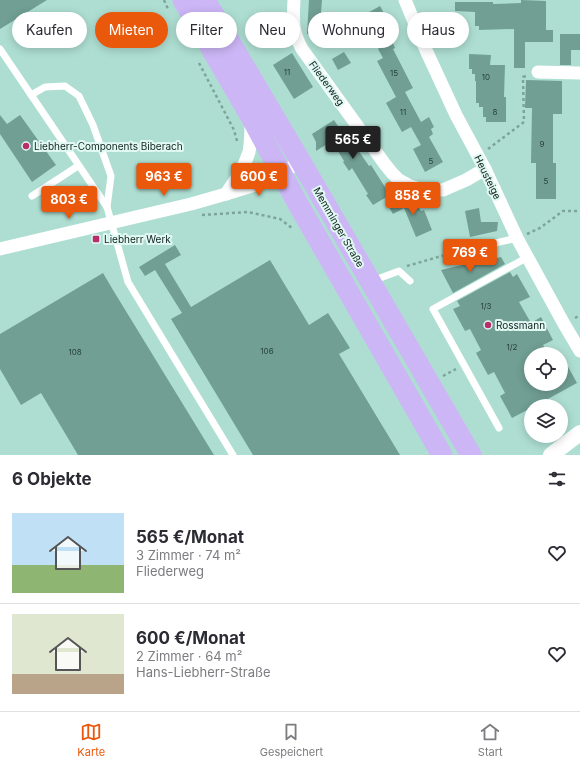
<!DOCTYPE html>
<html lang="de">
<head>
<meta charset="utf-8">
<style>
	:root { --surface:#fff; --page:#f7f7f7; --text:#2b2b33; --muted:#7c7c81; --line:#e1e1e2; --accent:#ea580c }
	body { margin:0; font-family:Inter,sans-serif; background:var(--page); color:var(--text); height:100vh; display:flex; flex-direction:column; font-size:15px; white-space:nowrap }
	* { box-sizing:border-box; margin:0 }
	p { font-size:13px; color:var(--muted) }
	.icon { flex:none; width:22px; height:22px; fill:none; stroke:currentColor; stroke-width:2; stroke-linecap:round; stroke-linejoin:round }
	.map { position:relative; height:455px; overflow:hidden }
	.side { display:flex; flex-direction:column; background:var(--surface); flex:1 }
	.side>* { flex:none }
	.banner { position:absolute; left:12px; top:12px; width:556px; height:36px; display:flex; gap:8px }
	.tools { position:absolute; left:524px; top:347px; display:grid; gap:8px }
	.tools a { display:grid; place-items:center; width:44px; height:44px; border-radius:50%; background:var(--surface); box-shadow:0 2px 10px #0003; font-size:20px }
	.price { position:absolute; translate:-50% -34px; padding:0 9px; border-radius:4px; background:var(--accent); color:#fff; font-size:13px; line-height:26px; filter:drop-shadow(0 1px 2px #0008) }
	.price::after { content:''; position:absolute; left:50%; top:24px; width:12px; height:9px; margin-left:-6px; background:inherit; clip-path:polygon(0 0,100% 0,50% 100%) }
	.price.selected { background:#222; color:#fff }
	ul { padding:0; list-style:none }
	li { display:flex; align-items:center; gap:12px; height:100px; padding:0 12px }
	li+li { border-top:1px solid var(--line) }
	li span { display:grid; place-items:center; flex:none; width:112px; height:80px; border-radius:0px; color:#555 }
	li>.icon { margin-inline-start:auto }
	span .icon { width:48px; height:48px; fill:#fffc; stroke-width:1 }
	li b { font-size:17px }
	h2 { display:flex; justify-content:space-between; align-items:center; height:48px; padding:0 12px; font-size:17px }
	.pill { padding:0 14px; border-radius:18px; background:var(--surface); box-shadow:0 2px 10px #0003; font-size:14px; line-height:36px }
	.pill.selected { background:var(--accent); color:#fff }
	.tab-bar { display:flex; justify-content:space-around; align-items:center; height:56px; border-top:1px solid var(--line); background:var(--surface); font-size:11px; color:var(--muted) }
	.tab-bar a { display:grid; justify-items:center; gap:2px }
	.tab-bar .selected { color:var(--accent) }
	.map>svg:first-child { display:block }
	.building { fill:#719f94 }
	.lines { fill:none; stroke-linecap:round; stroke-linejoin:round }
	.path { stroke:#7da49a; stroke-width:2.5; stroke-dasharray:3 3; stroke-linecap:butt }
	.service { stroke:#fff; stroke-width:7 }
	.minor { stroke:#fff; stroke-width:13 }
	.tertiary { stroke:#fff; stroke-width:16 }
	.primary { stroke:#ccb6f6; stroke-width:21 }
	.poi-dot { fill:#b72e6b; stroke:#e2f9f3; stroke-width:1.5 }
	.labels { text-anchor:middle; stroke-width:4; stroke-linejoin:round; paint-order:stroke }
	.number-label { font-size:8px; fill:#28413c }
	.street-label { font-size:10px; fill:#10221e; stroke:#e2f9f3 }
	.poi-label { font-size:10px; fill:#10221e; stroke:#e2f9f3; text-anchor:start }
</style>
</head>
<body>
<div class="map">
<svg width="580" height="455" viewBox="0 0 580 455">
	<rect width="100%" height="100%" fill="#aeded2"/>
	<g class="building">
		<path d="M0,0H47L0,29Z"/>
		<path d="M309,0H322L320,25L343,27L342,34L345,35V45L321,44L322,35L307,34Z"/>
		<path d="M521,0L546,1V30H553V42H525V68H514V29L479,30V26H475V12L455,11V2H493V4L521,3Z"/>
		<path d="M380,6L392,28L389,30L395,39L392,41L395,48L393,49L413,88L405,92L421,122L429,117L434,127L431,129L433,134L429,137L443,162L425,172L413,149L421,145L411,127L402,132L386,103L396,97L377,61L383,58L378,49L381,47L364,15Z"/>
		<rect x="433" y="26" width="11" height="11"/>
		<path d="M560,34H580V50H571V65H560Z"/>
		<path d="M344,52L351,63L338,70L332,59Z"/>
		<path d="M292,53L313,87L294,99L273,65Z"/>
		<path d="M469,54L491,55L490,65H505L504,97H506V122H486V117H483V107H479V103H476V81H475V74H472V69H469Z"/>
		<path d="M526,80L562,81V114H553V163H556V199H536V163H531L532,108H525Z"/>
		<path d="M0,115L7,124L20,115L56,165L32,182L0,134Z"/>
		<path d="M334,120L349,143L357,139L363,147L358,150L369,166L371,165L390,195L373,205L366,195L368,194L352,168L349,171L343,162L344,161L332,141L316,151V142L312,134Z"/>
		<path d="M398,197L405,207L414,201L421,211L424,210L432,230L416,237L404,208L393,214L387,204Z"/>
		<path d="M479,208L481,222H498L497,231L470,237L465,211Z"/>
		<path d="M175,245L181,255L165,264L191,307L270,260L309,325L328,313L350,348L339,354L400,455H253L171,319L182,313L155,270L145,276L139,267Z"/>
		<path d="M501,257L505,264L453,293L441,270L475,262L476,263Z"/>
		<path d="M510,272L513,277L517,274L530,297L519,302L531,323L541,317L553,340L543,345L548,354H531V384H561V354L577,383L535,406H531V408L512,418L500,396L505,393L494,372L488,375L476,353L481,350L470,329L465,331L453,309L460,306L457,301Z"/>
		<path d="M103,273L113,290L214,455H78L41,393L21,405L0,369V334Z"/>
	</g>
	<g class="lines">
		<g class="path">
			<path d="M164,0L168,9"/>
			<path d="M199,63L234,130L237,141"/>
			<path d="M488,149L524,122L523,77L526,76"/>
			<path d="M202,215L248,212L280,219L292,228"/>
			<path d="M527,234L540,228L563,211H580"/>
			<path d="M407,266L445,255"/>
			<path d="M575,318L580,315"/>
			<path d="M443,376L456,369"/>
		</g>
		<g class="service">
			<path d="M0,49L107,207L128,282L233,455"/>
			<path d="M31,95L45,87L65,86L79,96L93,125L111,176L107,207"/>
			<path d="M32,196L78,166"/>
			<path d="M453,253L517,238"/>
			<path d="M372,281L399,271L410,281"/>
			<path d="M499,428L433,309L528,257"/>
		</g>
		<g class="minor">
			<path d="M294,0C293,20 292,31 302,49L384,163L392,173L399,180L410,186L423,190H443L466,180L485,169"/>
			<path d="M405,0L425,48L456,115L485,169L517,238L564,324L580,351"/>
			<path d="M538,72L580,73"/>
			<path d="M226,194C235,181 244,168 249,152C251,142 251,131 251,121"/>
			<path d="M0,249L191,204L226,194L261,183L301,162"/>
		</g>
		<path class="tertiary" d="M551,455L580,433"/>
		<g class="primary">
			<path d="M183,0L251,117L298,204L442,455"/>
			<path d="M205,0L301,162L471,455"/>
		</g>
	</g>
	<g class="poi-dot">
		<circle cx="26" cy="146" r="4"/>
		<rect x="92" y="235" width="8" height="8" rx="2"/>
		<circle cx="488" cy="325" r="4"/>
	</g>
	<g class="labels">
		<g class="number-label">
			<text x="287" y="75">11</text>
			<text x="394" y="76">15</text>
			<text x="486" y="80">10</text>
			<text x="403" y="115">11</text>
			<text x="495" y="115">8</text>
			<text x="542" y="147">9</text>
			<text x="431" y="164">5</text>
			<text x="546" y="184">5</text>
			<text x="486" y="309">1/3</text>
			<text x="512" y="350">1/2</text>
			<text x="267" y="354">106</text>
			<text x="75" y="355">108</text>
		</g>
		<g class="street-label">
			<text transform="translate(327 83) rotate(54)" y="4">Fliederweg</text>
			<text transform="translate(488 177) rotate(64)" y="4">Heusteige</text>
			<text transform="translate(339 227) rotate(60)" y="4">Memminger Straße</text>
		</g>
		<g class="poi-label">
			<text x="34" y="150">Liebherr-Components Biberach</text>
			<text x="104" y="243">Liebherr Werk</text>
			<text x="496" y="329">Rossmann</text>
		</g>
	</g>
</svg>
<div class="tools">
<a><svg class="icon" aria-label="locate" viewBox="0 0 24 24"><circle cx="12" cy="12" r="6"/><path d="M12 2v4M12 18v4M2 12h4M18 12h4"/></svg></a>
<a><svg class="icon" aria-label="layers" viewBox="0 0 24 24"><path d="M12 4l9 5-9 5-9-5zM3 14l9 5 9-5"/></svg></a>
</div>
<b class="price selected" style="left:353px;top:160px">565 €</b>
<b class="price" style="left:164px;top:197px">963 €</b>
<b class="price" style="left:259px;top:197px">600 €</b>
<b class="price" style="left:413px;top:216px">858 €</b>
<b class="price" style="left:69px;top:220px">803 €</b>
<b class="price" style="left:470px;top:273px">769 €</b>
<div class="banner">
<a class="pill">Kaufen</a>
<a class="pill selected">Mieten</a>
<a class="pill">Filter</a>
<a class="pill">Neu</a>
<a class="pill">Wohnung</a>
<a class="pill">Haus</a>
</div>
</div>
<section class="side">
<h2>6 Objekte<svg class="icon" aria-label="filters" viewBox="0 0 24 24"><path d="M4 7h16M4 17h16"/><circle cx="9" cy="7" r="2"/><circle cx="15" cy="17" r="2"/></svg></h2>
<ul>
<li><span style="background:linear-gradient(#bfe0f5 65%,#8fb573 0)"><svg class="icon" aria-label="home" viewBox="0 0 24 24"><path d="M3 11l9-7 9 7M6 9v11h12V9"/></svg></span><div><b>565 €/Monat</b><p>3 Zimmer · 74 m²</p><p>Fliederweg</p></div><svg class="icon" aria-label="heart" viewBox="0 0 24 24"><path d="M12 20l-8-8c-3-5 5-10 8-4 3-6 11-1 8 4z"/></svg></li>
<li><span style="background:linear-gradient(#dfe7d0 75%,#b9a48a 0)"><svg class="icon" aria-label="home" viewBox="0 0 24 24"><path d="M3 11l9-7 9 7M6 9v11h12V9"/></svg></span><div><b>600 €/Monat</b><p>2 Zimmer · 64 m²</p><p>Hans-Liebherr-Straße</p></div><svg class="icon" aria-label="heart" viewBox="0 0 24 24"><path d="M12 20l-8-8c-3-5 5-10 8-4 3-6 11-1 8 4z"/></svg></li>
</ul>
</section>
<nav class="tab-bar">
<a class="selected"><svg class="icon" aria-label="map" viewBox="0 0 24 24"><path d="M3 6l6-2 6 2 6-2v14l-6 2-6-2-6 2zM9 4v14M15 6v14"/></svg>Karte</a>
<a><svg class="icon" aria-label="saved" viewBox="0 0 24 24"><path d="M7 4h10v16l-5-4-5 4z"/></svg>Gespeichert</a>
<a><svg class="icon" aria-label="home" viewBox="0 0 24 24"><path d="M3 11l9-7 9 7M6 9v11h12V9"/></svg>Start</a>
</nav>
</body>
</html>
